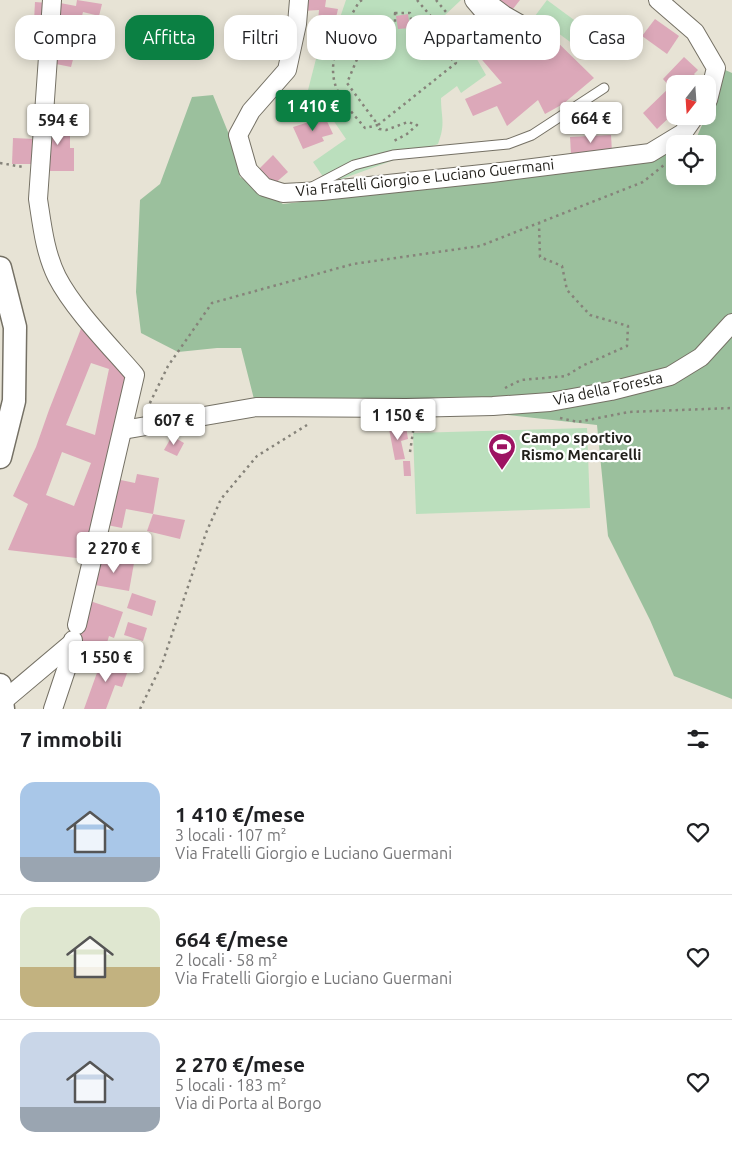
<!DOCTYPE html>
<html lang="it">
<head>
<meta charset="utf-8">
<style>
	:root { --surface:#fff; --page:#f2f2f2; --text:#202124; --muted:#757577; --line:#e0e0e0; --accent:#0b8043 }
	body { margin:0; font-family:Ubuntu,sans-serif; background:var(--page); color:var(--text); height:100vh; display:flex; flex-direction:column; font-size:19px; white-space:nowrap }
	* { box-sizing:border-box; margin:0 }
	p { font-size:16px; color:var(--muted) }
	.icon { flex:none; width:28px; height:28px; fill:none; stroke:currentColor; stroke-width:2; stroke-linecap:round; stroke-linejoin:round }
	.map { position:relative; height:709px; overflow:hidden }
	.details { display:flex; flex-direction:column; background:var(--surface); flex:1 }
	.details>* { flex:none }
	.hud { position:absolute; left:15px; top:15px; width:702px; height:45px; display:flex; gap:10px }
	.needle { width:32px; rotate:197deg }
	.controls { position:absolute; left:666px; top:75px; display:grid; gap:10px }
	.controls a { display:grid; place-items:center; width:50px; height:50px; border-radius:10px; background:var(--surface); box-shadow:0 2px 12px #0003; font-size:25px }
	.price { position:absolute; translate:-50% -42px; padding:0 11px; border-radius:5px; background:#fff; color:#222; font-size:16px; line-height:32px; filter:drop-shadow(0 1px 2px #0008) }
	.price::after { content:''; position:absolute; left:50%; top:30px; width:15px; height:11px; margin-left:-8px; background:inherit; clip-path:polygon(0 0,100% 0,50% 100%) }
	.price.on { background:var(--accent); color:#fff }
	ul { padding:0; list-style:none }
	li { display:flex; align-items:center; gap:15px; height:125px; padding:0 20px }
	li+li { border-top:1px solid var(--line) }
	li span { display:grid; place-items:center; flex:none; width:140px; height:100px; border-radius:15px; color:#555 }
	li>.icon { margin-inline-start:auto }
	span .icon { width:60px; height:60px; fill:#fffc; stroke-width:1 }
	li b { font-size:21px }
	h2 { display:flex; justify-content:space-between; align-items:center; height:60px; padding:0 20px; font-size:21px }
	.chip { padding:0 18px; border-radius:15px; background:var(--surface); box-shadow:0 2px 12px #0003; font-size:18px; line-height:45px }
	.chip.on { background:var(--accent); color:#fff }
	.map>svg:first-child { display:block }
	.green { fill:#bbdfbd }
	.forest { fill:#9bc09d }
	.building { fill:#dca8b9; fill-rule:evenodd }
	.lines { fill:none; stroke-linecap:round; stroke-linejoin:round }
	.service-casing { stroke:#757165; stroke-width:11 }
	.minor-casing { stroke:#757165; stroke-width:20 }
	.tertiary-casing { stroke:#757165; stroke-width:25 }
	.path { stroke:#86837a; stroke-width:2.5; stroke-dasharray:2.5 4; stroke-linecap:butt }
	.service { stroke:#fff; stroke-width:9 }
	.minor { stroke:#fff; stroke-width:18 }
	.tertiary { stroke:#fff; stroke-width:22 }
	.labels { text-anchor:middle; stroke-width:4.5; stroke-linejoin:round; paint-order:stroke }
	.street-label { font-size:15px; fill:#22201b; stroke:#fff }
	.poi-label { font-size:15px; font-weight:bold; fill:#22201b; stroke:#fff; text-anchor:start }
</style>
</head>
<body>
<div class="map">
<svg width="732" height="709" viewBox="0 0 732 709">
	<rect width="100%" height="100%" fill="#e7e3d5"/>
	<g class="green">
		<path d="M346,0H461L445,15L467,42L486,75L461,93L457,86L441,98C441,118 446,123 438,144L328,184L313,162L346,139L333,120L307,94L317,55L327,56Z"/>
		<path d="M547,0L589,31L577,47L535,16Z"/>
		<path d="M587,428L590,508L416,514L413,433Z"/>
	</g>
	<path class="forest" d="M723,69L732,73V699L674,676L650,620L608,536L597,425L435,407H256L241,348H217L178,352L141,333L136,292L140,200L160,184L192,97L213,95L228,132L240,177L283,204L593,169L657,159L675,150V176H708V144H689L695,141L706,116H708Z"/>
	<g class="building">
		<path d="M77,0L102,4L99,16L83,12L78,32L89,35L86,46L66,42L65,49L75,52L71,67L51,63L60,3L76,6Z"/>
		<path d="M302,0H326L325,7L338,9L332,35L317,33L319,10L302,11Z"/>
		<path d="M494,0H520L509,14Z"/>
		<path d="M35,2L48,3L46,22L34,21Z"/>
		<path d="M477,11L488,23L477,34L466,22Z"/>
		<path d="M408,14L410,28L398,29L396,16Z"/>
		<path d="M655,19L679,36L667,54L642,36Z"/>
		<path d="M514,22L535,47L547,32L594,78L563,104L545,114L538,100L507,126L497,106L473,116L465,99L502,83L477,54Z"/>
		<rect x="19" y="26" width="27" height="25"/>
		<path d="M684,57L698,70L694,74L703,84H675V112L657,129L643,113L670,87L663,79Z"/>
		<path d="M46,115H65V134H70V148H74V171H45Z"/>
		<path d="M325,117L333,134L322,137L324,141L303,149L293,127Z"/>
		<path d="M611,135L612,152L571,154L570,137Z"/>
		<path d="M13,138L35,139L34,164H12Z"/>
		<path d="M273,155L288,172L273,185L257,171Z"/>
		<path d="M84,321L131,373L96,529L90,527L85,559L8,550L28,504L13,496L36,447L49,410ZM91,363L109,369L95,435L66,425ZM62,452L91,463L74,506L46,495Z"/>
		<path d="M406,426L408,439L401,441L405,459L395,460L389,429Z"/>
		<path d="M172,436L184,443L177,456L164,450Z"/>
		<path d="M403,461H410L411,476H404Z"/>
		<path d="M137,474L159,478L153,514L126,509L122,528L107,525L116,479L135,483Z"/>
		<path d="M153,514L185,520L180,539L147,531Z"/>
		<path d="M106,534L119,536L117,547L104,545Z"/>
		<path d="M100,557L134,563L129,591L95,585Z"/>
		<path d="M132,593L156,601L152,616L127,608Z"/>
		<path d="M90,601L123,612L114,638L109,636L104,653L75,644L79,634L69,631L72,623Z"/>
		<path d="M128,622L147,628L143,641L124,635Z"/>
		<path d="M103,656L130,665L122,687L115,685L106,709H84Z"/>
	</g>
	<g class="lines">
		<defs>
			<path id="service" d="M312,187L354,165L393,155L508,144L532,135L604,88"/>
			<g id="minor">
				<path d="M52,0L38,199C42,225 45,253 57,277C74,310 111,347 135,375L77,625"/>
				<path d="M299,0L297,24L287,70L251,111L238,135L248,170L264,187L283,193L322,191L492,173L650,153L683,133L695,116"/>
				<path d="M484,0L504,15L539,35"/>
				<path d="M658,0L695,32L716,68L708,100"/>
				<path d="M473,48L497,27L474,0"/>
				<path d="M123,430L256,407L406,408L493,406L550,402L611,391L670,376L701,357L732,323"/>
				<path d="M2,702L72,643"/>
				<path d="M53,709L69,661L73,640"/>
			</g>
			<g id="tertiary">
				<path d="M0,268L15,327L14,401L0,457"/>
				<path d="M0,685L3,709"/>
			</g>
		</defs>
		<use href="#service" class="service-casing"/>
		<use href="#minor" class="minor-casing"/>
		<use href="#tertiary" class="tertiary-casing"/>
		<g class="path">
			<path d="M362,0L359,2C343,29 321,66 341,97C347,108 357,118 365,128L378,125L379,129L386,130L408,122L417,125L407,134L392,142"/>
			<path d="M417,0L457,47"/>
			<path d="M436,0L446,12"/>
			<path d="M395,13H410L412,24L456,63L378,125L347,83L371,26L395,24Z"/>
			<path d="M0,163L23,167"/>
			<path d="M505,388L521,380L566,376L582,366L627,346L628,326L590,315L567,290L562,266L540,257L539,224"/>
			<path d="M147,409L168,366L212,303L353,264L480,246L643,182L664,165"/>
			<path d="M560,418L578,422L629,412L732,408"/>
			<path d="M410,452L414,425"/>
			<path d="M140,709L162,664L206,533L221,499L257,456L307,425"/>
		</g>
		<use href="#service" class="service"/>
		<use href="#minor" class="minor"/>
		<use href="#tertiary" class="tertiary"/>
	</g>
	<defs>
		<symbol id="stadium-pin" viewBox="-11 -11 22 30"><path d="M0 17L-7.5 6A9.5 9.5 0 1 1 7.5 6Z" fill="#9d1362" stroke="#fff"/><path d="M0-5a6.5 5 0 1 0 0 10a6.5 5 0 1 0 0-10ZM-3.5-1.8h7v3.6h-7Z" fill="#fff"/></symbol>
	</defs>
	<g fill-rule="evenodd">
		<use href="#stadium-pin" x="486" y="431" width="32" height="43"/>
	</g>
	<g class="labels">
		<g class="street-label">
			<text transform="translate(425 178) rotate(-6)" y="5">Via Fratelli Giorgio e Luciano Guermani</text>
			<text transform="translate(608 389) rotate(-12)" y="5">Via della Foresta</text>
		</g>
		<g class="poi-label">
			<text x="521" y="443">Campo sportivo<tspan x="521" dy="17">Rismo Mencarelli</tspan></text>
		</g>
	</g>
</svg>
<div class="controls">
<a><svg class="needle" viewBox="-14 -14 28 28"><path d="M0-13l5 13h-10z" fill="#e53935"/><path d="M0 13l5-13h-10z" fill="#757577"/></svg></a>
<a><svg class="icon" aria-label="locate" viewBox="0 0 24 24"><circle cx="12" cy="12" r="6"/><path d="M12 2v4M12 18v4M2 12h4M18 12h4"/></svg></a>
</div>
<b class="price on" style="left:313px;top:132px">1 410 €</b>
<b class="price" style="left:591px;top:144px">664 €</b>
<b class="price" style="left:58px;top:146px">594 €</b>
<b class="price" style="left:398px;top:441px">1 150 €</b>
<b class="price" style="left:174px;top:446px">607 €</b>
<b class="price" style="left:114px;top:574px">2 270 €</b>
<b class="price" style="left:106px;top:683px">1 550 €</b>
<div class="hud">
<a class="chip">Compra</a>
<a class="chip on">Affitta</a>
<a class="chip">Filtri</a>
<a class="chip">Nuovo</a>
<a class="chip">Appartamento</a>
<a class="chip">Casa</a>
</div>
</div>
<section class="details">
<h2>7 immobili<svg class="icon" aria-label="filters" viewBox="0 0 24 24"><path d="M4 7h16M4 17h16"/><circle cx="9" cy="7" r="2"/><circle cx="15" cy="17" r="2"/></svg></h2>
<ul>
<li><span style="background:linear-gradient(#a9c7e8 75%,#9aa5b1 0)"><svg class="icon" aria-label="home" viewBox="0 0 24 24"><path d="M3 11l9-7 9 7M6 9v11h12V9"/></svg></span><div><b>1 410 €/mese</b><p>3 locali · 107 m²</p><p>Via Fratelli Giorgio e Luciano Guermani</p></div><svg class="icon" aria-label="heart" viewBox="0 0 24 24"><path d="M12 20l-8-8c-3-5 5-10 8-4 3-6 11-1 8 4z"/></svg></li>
<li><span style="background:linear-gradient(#dfe7d0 60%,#c2b280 0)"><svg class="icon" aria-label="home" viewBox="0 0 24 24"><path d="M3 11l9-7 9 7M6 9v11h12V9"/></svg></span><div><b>664 €/mese</b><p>2 locali · 58 m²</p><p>Via Fratelli Giorgio e Luciano Guermani</p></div><svg class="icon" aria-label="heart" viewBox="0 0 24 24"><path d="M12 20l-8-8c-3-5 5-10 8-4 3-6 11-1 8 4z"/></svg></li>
<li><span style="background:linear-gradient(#c9d6e8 75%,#9aa5b1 0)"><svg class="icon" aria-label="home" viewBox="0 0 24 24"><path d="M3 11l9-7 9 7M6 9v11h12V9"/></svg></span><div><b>2 270 €/mese</b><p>5 locali · 183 m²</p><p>Via di Porta al Borgo</p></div><svg class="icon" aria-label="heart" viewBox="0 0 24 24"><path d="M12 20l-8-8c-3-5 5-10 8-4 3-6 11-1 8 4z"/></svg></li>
</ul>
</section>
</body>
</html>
